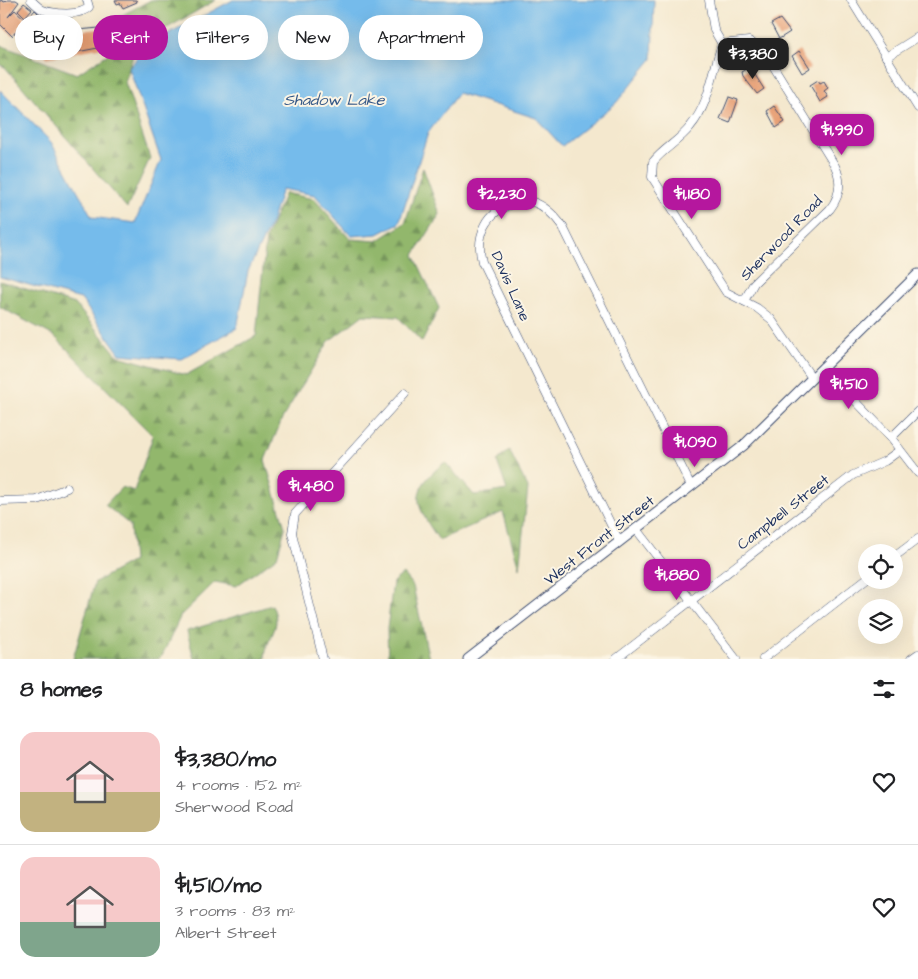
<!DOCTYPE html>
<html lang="en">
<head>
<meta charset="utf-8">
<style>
	:root { --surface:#fff; --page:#f6f6f6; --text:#202124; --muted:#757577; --line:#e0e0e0; --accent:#b5179e }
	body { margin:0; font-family:"Architects Daughter",sans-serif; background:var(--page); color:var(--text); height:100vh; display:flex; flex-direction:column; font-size:19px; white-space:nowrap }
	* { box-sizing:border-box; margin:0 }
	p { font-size:16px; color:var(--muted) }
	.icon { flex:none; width:28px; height:28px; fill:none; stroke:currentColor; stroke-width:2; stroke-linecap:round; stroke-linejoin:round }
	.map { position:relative; height:659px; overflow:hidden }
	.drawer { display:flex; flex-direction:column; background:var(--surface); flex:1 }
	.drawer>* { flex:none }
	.hud { position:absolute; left:15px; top:15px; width:500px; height:45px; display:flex; gap:10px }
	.controls { position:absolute; left:858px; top:544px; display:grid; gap:10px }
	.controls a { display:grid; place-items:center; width:45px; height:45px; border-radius:50%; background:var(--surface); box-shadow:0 5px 20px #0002; font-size:25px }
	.price { position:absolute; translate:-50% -42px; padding:0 11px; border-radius:10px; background:var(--accent); color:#fff; font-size:16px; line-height:32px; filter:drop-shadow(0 1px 2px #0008) }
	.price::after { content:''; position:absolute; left:50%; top:30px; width:15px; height:11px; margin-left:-8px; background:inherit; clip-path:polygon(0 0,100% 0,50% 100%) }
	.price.selected { background:#222; color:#fff }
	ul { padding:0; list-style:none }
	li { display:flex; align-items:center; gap:15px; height:125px; padding:0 20px }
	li+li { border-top:1px solid var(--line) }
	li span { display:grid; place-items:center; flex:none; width:140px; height:100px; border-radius:15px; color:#555 }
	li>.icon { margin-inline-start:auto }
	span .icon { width:60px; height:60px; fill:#fffc; stroke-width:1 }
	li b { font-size:21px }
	h2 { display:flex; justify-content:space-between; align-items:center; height:60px; padding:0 20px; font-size:21px }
	.tag { padding:0 18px; border-radius:22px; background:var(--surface); box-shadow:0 5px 20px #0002; font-size:18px; line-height:45px }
	.tag.selected { background:var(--accent); color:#fff }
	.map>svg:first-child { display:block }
	.forest { fill:url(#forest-firs); stroke:#567365 }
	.water { fill:#74bbeb; stroke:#4875a4 }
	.building { fill:#e69b6f }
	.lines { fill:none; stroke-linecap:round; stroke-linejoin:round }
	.minor-casing { stroke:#3c4b6f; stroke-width:9 }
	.tertiary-casing { stroke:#3c4b6f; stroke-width:11 }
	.minor { stroke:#fff; stroke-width:8 }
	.tertiary { stroke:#fff; stroke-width:9 }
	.labels { text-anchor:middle; stroke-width:4; stroke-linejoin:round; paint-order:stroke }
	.street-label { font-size:15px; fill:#1b2f5e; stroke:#fcf5e5 }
	.water-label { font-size:16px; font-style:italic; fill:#365988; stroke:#fcf5e5 }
</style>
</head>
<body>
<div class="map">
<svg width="918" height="659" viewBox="0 0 918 659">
	<defs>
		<pattern id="forest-firs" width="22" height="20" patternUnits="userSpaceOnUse" patternTransform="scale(1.25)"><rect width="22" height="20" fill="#92b76c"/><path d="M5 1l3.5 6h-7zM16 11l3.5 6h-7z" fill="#76955c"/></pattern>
	</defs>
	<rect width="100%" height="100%" fill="#fcf5e5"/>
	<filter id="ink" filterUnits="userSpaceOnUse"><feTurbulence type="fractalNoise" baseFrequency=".02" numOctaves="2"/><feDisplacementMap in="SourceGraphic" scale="10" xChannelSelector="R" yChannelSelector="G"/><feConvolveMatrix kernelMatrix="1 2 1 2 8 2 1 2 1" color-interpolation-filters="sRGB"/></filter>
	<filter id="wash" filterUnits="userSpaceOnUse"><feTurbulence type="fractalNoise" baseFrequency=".0096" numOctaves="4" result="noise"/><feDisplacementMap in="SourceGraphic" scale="20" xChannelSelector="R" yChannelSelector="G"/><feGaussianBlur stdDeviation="1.12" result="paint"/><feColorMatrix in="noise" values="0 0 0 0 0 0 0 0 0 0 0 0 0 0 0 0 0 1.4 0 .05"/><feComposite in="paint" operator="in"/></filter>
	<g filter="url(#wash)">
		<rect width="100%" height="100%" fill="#f4e8ce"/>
		<g class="forest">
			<path d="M151,0H216L136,46L125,82L150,158L127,208L5,67L0,65V45L77,74L108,54L103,25Z"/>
			<path d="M423,168L440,214L414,255L439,308L422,342L398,317L363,315L329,341L283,417L265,460L285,528L277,557L236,586L215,582L181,615L162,656L157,659H73L95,582L133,561L130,525L105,505L122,487L134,491L153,436L54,336L0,307V281L75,304L118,356L186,375L256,336L266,238L285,193L314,199L350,239L377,241L405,223Z"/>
			<path d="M509,450L528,488L519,568L503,512L439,540C414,503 408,492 445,462L474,495L507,490L497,461Z"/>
			<path d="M403,574L413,586L429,659H388L387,629L393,582Z"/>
			<path d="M272,605C284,630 265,636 265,659H194L187,631Z"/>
		</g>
		<path class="water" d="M233,0H654L652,59L616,103L562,146L536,118L458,93L428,133L399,223L378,234L351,236L315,195L282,189L271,223L248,271L237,328L181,359L120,354L81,299L0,277V90L51,142L92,217L135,223L161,160L129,68L147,46Z"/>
		<g id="blocks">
			<g class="building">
				<path d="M0,0L5,2L7,0H16L19,2L8,17L15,10L26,20L12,36L0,24Z"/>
				<path d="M115,0H136L137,2L123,8L120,3L117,4Z"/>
				<path d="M24,3L32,9L25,17L18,10Z"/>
				<path d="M35,10L38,13L31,20L28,18Z"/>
				<path d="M27,18L38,28L27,41L16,32L25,24Z"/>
				<path d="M780,19L790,32L779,39L771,24Z"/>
				<path d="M99,28L103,47L46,58L44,42L68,31Z"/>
				<path d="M799,51L810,68L802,73L792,56Z"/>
				<path d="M750,67L764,89L757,94L743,76L742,72Z"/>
				<path d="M818,80L820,83L824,81L828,88L824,91L828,97L820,102L810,85Z"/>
				<path d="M729,97L738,100L730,123L720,119Z"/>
				<path d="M774,106L785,122L776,128L767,111Z"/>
			</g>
		</g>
	</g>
	<g filter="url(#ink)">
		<use href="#blocks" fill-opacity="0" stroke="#3c4b6f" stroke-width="1"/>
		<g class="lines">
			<defs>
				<g id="minor">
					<path d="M31,0C34,3 39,8 43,10C54,14 81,16 89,7L87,0"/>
					<path d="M709,0L714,30L722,44"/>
					<path d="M851,0L918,108"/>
					<path d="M722,44C712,73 710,103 690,127C679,141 663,149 653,162L652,177L726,292L757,308L771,319L812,378"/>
					<path d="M722,44L749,41L764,51L835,166C842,181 840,196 830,209L754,283L744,301"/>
					<path d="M886,57L918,37"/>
					<path d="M823,367L891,438L918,473"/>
					<path d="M891,438L918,411"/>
					<path d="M0,501L37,500L67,488"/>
					<path d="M636,529L736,659"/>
					<path d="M619,541L482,262C475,236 487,210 513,204C520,203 526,201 533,202C546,206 555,216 563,227L691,486"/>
					<path d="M894,557L918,539"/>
					<path d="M323,659L292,533L295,514L405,393"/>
					<path d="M616,659L853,475L885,461L900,450"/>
					<path d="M763,659L866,579"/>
					<path d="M911,659L918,654"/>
				</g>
				<path id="tertiary" d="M468,659L743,446L918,274"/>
			</defs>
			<use href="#minor" class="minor-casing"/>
			<use href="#tertiary" class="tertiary-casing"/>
			<use href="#minor" class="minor"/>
			<use href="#tertiary" class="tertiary"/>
		</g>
	</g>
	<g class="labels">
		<g class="street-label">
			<text transform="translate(781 238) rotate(-46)" y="5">Sherwood Road</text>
			<text transform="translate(511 286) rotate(66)" y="5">Davis Lane</text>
			<text transform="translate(783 512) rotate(-38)" y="5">Campbell Street</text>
			<text transform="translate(599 540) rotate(-38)" y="5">West Front Street</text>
		</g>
		<g class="water-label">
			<text x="334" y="105">Shadow Lake</text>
		</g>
	</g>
</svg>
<div class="controls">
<a><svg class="icon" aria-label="locate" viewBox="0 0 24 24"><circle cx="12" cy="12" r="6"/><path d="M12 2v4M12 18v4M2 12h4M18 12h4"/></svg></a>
<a><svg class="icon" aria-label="layers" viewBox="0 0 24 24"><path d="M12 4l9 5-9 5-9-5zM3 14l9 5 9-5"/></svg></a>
</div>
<b class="price selected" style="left:753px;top:80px">$3,380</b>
<b class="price" style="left:842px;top:156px">$1,990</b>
<b class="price" style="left:502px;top:220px">$2,230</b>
<b class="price" style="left:692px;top:220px">$1,180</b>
<b class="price" style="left:849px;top:410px">$1,510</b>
<b class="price" style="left:695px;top:468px">$1,090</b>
<b class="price" style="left:311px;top:512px">$1,480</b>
<b class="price" style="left:677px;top:601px">$1,880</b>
<div class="hud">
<a class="tag">Buy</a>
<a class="tag selected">Rent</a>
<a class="tag">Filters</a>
<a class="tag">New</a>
<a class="tag">Apartment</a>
</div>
</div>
<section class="drawer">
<h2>8 homes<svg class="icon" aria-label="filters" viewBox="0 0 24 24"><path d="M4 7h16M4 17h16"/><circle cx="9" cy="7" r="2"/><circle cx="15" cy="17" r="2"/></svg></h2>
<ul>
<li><span style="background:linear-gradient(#f6c9c9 60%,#c2b280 0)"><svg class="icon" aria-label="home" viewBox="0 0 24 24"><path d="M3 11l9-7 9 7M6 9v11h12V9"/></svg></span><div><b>$3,380/mo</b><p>4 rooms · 152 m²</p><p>Sherwood Road</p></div><svg class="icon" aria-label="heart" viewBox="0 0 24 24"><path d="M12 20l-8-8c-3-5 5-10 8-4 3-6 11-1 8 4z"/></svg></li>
<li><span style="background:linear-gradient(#f6c9c9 65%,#7fa58c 0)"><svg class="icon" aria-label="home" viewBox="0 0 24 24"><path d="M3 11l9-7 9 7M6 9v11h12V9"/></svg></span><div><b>$1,510/mo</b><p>3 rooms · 83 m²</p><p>Albert Street</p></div><svg class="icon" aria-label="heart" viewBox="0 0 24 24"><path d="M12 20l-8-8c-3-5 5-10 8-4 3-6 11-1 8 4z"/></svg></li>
</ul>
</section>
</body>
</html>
